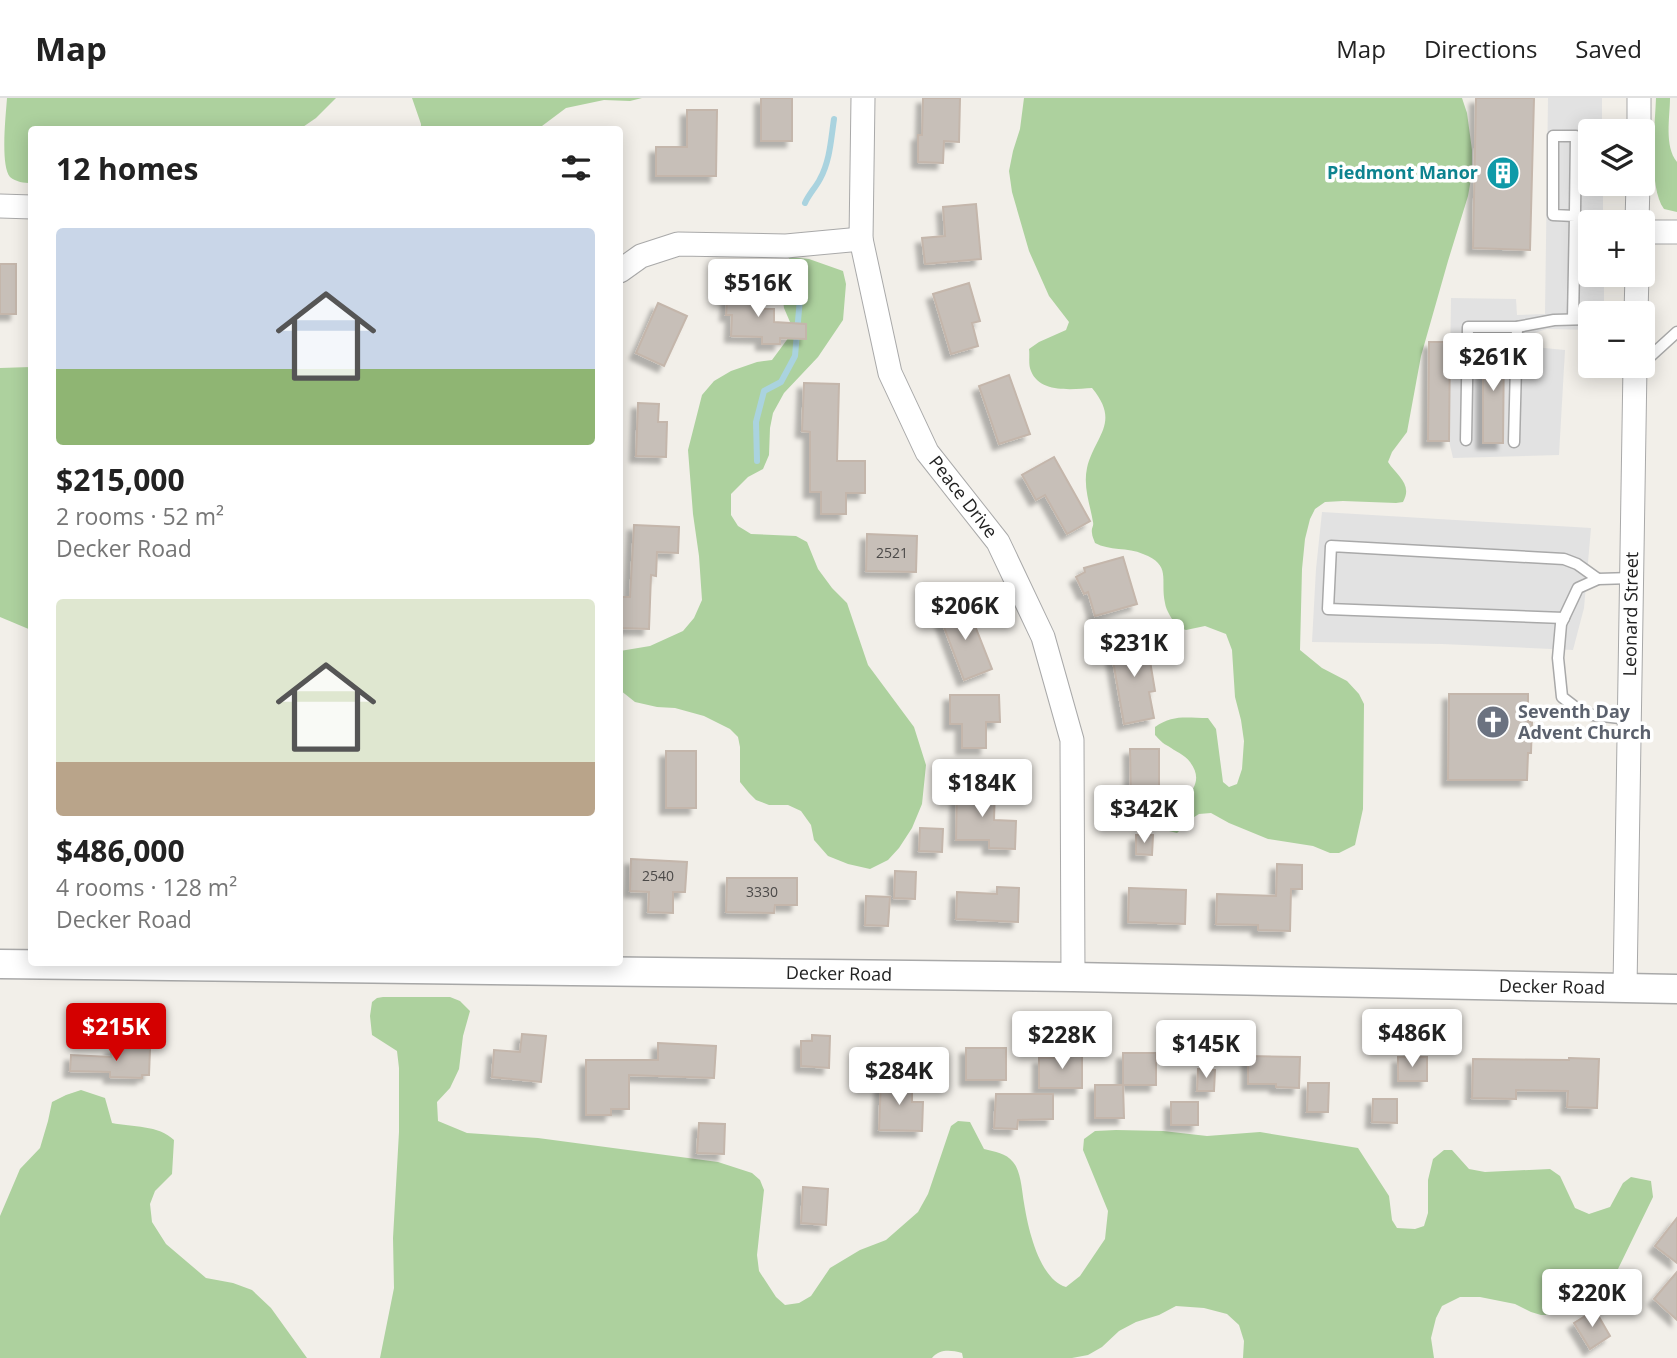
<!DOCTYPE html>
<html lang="en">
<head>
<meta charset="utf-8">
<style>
	:root { --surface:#fff; --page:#f2f2f2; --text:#222; --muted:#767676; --line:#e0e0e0; --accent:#d40000 }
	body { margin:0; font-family:"Open Sans",sans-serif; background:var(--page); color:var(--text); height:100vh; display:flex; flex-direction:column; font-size:26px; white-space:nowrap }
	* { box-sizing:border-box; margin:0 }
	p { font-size:23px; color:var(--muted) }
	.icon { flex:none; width:38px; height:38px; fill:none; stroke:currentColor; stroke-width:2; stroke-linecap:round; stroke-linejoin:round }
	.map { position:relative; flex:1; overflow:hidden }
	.sheet { position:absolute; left:28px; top:28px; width:595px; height:840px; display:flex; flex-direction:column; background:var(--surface); border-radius:7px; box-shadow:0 4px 18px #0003 }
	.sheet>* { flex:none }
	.buttons { position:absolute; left:1578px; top:21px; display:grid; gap:14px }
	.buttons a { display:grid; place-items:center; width:77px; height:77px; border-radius:7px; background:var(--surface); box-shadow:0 4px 18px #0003; font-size:35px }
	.price { position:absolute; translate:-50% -60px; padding:0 16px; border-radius:7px; background:#fff; color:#222; font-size:23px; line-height:46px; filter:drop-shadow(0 2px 4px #0008) }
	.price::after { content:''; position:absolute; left:50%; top:42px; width:21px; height:16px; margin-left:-10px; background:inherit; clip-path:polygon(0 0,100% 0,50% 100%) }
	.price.active { background:var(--accent); color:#fff }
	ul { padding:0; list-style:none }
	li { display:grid; align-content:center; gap:14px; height:371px; padding:0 28px }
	li span { display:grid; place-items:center; height:217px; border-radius:7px; color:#555 }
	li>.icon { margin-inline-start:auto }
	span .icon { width:126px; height:126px; fill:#fffc; stroke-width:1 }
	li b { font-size:30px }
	h2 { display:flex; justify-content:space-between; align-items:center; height:84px; padding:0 28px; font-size:30px }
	header { display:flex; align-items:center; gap:42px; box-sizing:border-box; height:98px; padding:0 35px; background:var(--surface); border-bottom:2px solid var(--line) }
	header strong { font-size:33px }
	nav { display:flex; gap:38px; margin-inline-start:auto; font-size:24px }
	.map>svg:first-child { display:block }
	.forest { fill:#add19e }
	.parking { fill:#e2e2e2 }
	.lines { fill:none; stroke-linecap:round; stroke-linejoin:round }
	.stream { stroke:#aad3df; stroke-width:6 }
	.building { fill:#c7bfb8; stroke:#c4b6ab; stroke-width:2; filter:url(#shadow) }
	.service-casing { stroke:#a9a9a9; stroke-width:13 }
	.minor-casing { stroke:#a9a9a9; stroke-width:25 }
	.tertiary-casing { stroke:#a9a9a9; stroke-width:31 }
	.service { stroke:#fff; stroke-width:10 }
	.minor { stroke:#fff; stroke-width:23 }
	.tertiary { stroke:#fff; stroke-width:28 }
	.labels { text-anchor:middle; stroke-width:7; stroke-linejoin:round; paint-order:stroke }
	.number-label { font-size:14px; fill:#4b4948 }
	.culture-label { font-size:18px; font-weight:bold; fill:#0d838f; stroke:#fff; text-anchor:end }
	.street-label { font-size:18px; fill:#222; stroke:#fff }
	.worship-label { font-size:18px; font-weight:bold; fill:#5b616d; stroke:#fff; text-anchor:start }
</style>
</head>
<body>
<header>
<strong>Map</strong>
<nav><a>Map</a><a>Directions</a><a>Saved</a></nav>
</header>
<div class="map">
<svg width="1677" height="1260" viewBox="0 0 1677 1260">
	<defs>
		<filter id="shadow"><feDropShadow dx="-6" dy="6" stdDeviation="2" flood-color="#0004"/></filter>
	</defs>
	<rect width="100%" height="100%" fill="#f2efe9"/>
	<g class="forest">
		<path d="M7,0H336L316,20L300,31L32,32L31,85C24,85 16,84 10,79C0,67 6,16 7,0Z"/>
		<path d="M412,0H642L630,3L604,2L566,10L538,31H421V26Z"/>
		<path d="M1024,0H1462L1467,15L1472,52V75L1468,98L1448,163L1421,258L1407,334L1392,354L1388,364C1397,378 1413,386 1403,404L1396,405L1343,403L1325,404L1315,411L1310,421L1305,441L1302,471L1300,552L1322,570L1347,583L1359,596L1364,606L1363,711L1355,747L1339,755H1330L1313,748L1268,741L1229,725L1211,715L1199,716L1191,721L1177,735L1169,733L1166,729L1169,711C1185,702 1207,686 1190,664C1185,657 1175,653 1168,648C1163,646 1159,641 1155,637V629C1173,616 1187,620 1208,620L1216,631L1223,684L1229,689L1237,686L1242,671L1244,643L1241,622L1235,599L1232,552L1226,536L1205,528L1186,532L1177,529C1173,522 1166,513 1165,505C1160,481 1172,467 1143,456C1128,449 1109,453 1095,445C1094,442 1092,438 1092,435C1091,429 1094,429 1093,424C1090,406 1083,389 1087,370C1095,337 1121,325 1092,290C1074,291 1040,296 1031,273C1028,267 1030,257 1029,251L1039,244L1066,232L1069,224L1049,198L1029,153L1012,94L1009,73L1013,53L1020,31Z"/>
		<path d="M1656,0H1670C1670,19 1664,48 1677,64V114L1664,111C1648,89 1655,28 1656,0Z"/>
		<path d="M790,159L809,161L843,173L846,186L843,222L818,259L784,295L773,315L770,330L769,357L763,371L748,379L731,396V417L738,428L751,436L796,438L807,444L818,471L832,490L847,505L868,567L914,629L926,667L922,706L912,730L899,750L888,762L870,771L848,766L828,758L814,742L811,727L801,713L788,707H769L756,702L749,695L740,684V649L738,639L730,631L704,618L675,610L657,609L635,604L620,592V553L650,548L683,533L694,520L702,502L699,458L693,416L688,352L702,297L714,283L731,273L757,264L772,262L789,239L790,224L784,210L781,188L782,170Z"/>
		<path d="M31,269H32L31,532L0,519V270Z"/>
		<path d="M383,899H450L460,903L470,913L463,938L459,971L450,990L437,1004L438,1023L467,1035L538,1040L718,1064L752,1075L760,1082L764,1092L757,1157L759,1173L776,1199L785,1207L799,1205L811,1198L830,1170L860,1152L886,1142L918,1114L928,1096L951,1028L958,1023L970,1024L984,1051C995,1054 1006,1055 1013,1064C1021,1073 1022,1093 1024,1105C1028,1130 1039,1181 1066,1189L1080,1178L1105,1141L1108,1113L1083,1052L1084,1041L1095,1033L1116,1032L1163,1033L1207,1038L1260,1034L1358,1050L1389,1098L1392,1122L1397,1130L1415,1131L1424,1128L1428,1115V1082L1433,1061L1444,1052H1452L1469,1071L1485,1074L1550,1071L1560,1078L1575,1110L1589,1116L1610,1109L1623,1085L1631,1079L1651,1083L1653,1099L1618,1171L1604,1183L1580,1199L1560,1215L1552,1217H1541L1531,1214L1515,1206L1480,1199H1460L1442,1208L1436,1220L1431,1240L1434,1260H1243L1244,1243L1239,1227L1227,1216L1204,1210L1176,1208L1159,1217L1136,1224L1119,1233L1102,1249L1088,1257L1072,1260H963L962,1255C950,1252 940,1251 932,1260H380L394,1190L393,1140L399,1034V970L397,953L372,937L370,918L372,904L377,900Z"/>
		<path d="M81,992L105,1000L112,1025C132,1029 159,1027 174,1042L172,1076L155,1093L150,1106L152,1124L166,1146L206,1180L233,1185L252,1192L271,1210L307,1260H0V1118L20,1071L40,1050L48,1023L52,1004L66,997Z"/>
	</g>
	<g class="parking">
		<path d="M1548,0H1602V33H1591V86H1603V124H1591V177H1604V208L1621,207L1620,215H1591V232L1547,231L1525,238L1524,248L1565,252L1559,357L1453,360L1449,343L1451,200L1516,201L1517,217L1545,216Z"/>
		<path d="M1322,414L1591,430L1584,510L1573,552L1442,546L1312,544L1316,471Z"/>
	</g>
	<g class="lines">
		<g class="stream">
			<path d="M805,105C809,96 816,89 820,81C830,63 831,41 834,21"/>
			<path d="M757,363L756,324L764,293L781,284L795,258L802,177"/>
		</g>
	</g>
	<g class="building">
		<rect x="761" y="0" width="31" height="43"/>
		<path d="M923,0H960L959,44L944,43L943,65L918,64V37H922Z"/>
		<path d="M1476,0H1534L1530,152L1473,150Z"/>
		<path d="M687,12H717L716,78H656V49H687Z"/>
		<path d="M976,106L981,161L925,166L922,140L945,138L943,109Z"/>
		<rect x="0" y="166" width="16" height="50"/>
		<path d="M969,185L980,223L972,225L978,248L951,256L933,196Z"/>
		<path d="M728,190L760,192L759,211H774V224L806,226V241L780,240V246H762V239L731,238L732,217H726Z"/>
		<path d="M658,205L687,218L664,268L636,255Z"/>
		<path d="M1429,244H1450L1449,343H1428Z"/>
		<path d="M1483,245H1504L1503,345H1483Z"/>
		<path d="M1009,277L1030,336L999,346L979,288Z"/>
		<path d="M804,285L839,286L837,363H865V395H846V416H821V394H810V334L802,333Z"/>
		<path d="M638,305L659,306L658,324H667L666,359L636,358Z"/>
		<path d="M1054,359L1090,423L1067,436L1045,397L1036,402L1022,377Z"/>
		<path d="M634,427L679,429L678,455L657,454L656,478L651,477L649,531L621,530L622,499H630Z"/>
		<path d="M867,436L917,438L916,474L866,473Z"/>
		<path d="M1123,459L1137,506L1095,518L1088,494L1084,496L1076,479L1085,474L1084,470Z"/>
		<path d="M966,505L992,571L964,582L939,516Z"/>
		<path d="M1146,539L1155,593L1149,594L1154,620L1124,626L1110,546Z"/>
		<path d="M1449,596H1528V624H1532L1531,655H1528L1527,682H1448Z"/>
		<path d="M950,597H999L1000,624H986V650H962V626H950Z"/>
		<path d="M1130,651H1159V702H1131Z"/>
		<rect x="666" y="653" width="30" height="57"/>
		<path d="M957,688L995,689L994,722L1016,723L1015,751L989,750V742H956Z"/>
		<path d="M920,730L943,731L942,754L919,753Z"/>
		<path d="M1136,737H1153L1152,757L1136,756Z"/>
		<path d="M631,761L687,764L685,794H673V815L648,814L649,794L630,793Z"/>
		<path d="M1277,766L1302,767V791H1291L1290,833L1258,832V827L1216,826L1217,796L1276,798Z"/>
		<path d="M895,773L916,774L915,801L894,800Z"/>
		<path d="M727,780H797V807H775L774,815L726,814Z"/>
		<path d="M997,789L1019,790L1018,824L956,821L957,794L997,796Z"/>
		<path d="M1129,790L1186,792L1185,826L1128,824Z"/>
		<path d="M866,798L890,799L888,828L865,827Z"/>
		<path d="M522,936L546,938L541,984L492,979L494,952L520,954Z"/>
		<path d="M812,937L830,938L829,970L801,968V943H812Z"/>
		<path d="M658,945L716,948L714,980L629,977V1011H611V1017H586V962H658Z"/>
		<path d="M111,950L150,951L149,977H142V980L110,979V974L70,973L71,957L111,959Z"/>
		<rect x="966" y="950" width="40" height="32"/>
		<path d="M1058,953H1082V990H1039V960H1058Z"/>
		<path d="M1123,955H1156V987H1123L1124,1020H1095V987H1123Z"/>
		<path d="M1248,958L1300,959L1299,990L1276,989V986H1248Z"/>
		<rect x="1398" y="959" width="29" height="24"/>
		<path d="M1569,960L1599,961L1597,1010L1567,1009L1568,993L1516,992V1001L1472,1000L1473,961L1569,962Z"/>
		<path d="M1198,971L1215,972L1214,993H1197Z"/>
		<path d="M881,981L912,982V1004H923L922,1033L879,1032Z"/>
		<path d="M1308,985H1329L1328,1014H1307Z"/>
		<path d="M996,996H1053V1021L1018,1022L1017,1031L994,1030Z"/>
		<path d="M1373,1001H1397V1025L1372,1024Z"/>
		<rect x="1171" y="1004" width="27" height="23"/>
		<path d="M699,1025L725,1026L724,1056L697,1055Z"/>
		<path d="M803,1089L828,1091L826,1127L801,1125Z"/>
		<path d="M1677,1120V1165L1655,1148Z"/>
		<path d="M1677,1174V1222L1654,1201Z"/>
		<path d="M1595,1212L1610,1238L1590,1251L1574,1225Z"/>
	</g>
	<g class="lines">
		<defs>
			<g id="service">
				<path d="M1573,221L1575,118V113L1576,38H1553V117L1575,118"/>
				<path d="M1643,265L1677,234"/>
				<path d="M1466,342L1468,229H1517L1554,222L1591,221"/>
				<path d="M1514,344L1517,229"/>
				<path d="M1564,520L1328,511L1331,448L1564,461L1577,466L1598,481"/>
				<path d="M1629,621L1584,616L1562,599L1558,560L1561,526L1578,490L1598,481L1632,480"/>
			</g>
			<g id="minor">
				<path d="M863,0L861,141L890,275L927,354L998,444L1043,539L1072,642L1073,879"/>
				<path d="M1639,33V0"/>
				<path d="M0,108L32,109"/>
				<path d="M1637,124L1638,86"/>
				<path d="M1643,134H1677"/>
				<path d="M620,173L641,158L678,146L786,148L861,141"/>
				<path d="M1636,215L1637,177"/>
				<path d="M1625,890L1635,268"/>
			</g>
			<path id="tertiary" d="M0,866L1073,879L1677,891"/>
		</defs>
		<use href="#service" class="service-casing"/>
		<use href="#minor" class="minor-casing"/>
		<use href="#tertiary" class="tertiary-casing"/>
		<use href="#service" class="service"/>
		<use href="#minor" class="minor"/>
		<use href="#tertiary" class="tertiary"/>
	</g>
	<defs>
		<symbol id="building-disc" viewBox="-11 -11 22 22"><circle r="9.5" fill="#0f9aa8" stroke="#fff"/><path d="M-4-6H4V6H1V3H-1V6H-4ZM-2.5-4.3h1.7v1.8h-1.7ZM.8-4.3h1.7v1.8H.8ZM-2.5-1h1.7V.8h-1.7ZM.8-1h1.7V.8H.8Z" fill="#fff"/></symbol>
		<symbol id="church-disc" viewBox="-11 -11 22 22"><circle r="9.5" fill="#6b7280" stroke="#fff"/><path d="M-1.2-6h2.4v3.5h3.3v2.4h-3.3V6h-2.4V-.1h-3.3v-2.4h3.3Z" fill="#fff"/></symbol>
	</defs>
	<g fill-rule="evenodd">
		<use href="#building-disc" x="1484" y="56" width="38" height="38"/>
		<use href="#church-disc" x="1474" y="605" width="38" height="38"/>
	</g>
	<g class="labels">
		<g class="number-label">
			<text x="892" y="460">2521</text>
			<text x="658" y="783">2540</text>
			<text x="762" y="799">3330</text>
		</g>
		<g class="culture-label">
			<text x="1478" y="81">Piedmont Manor</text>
		</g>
		<g class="street-label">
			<text transform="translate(963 399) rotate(52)" y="6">Peace Drive</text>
			<text transform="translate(1631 516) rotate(-89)" y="6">Leonard Street</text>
			<text transform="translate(839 876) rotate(1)" y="6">Decker Road</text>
			<text transform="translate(1552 889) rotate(1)" y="6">Decker Road</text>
		</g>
		<g class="worship-label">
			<text x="1518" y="620">Seventh Day<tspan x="1518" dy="21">Advent Church</tspan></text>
		</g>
	</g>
</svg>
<div class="buttons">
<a><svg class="icon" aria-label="layers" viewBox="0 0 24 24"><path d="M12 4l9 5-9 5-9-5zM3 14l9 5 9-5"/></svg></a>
<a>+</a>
<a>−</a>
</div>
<b class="price" style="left:758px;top:221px">$516K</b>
<b class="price" style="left:1493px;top:295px">$261K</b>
<b class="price" style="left:965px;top:544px">$206K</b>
<b class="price" style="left:1134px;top:581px">$231K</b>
<b class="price" style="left:982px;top:721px">$184K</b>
<b class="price" style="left:1144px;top:747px">$342K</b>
<b class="price active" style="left:116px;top:965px">$215K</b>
<b class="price" style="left:1412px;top:971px">$486K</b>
<b class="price" style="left:1062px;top:973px">$228K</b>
<b class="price" style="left:1206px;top:982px">$145K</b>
<b class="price" style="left:899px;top:1009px">$284K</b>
<b class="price" style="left:1592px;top:1231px">$220K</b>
<section class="sheet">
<h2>12 homes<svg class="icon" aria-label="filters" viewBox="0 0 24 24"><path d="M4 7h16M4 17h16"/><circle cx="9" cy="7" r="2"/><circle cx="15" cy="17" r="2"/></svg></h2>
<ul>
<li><span style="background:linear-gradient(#c9d6e8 65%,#8fb573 0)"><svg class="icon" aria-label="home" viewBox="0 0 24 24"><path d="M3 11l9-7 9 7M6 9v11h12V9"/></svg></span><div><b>$215,000</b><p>2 rooms · 52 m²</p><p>Decker Road</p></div></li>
<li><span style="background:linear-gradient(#dfe7d0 75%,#b9a48a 0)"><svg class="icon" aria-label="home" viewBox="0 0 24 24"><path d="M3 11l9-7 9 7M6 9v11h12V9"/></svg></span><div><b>$486,000</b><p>4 rooms · 128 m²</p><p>Decker Road</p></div></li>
</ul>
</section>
</div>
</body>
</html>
